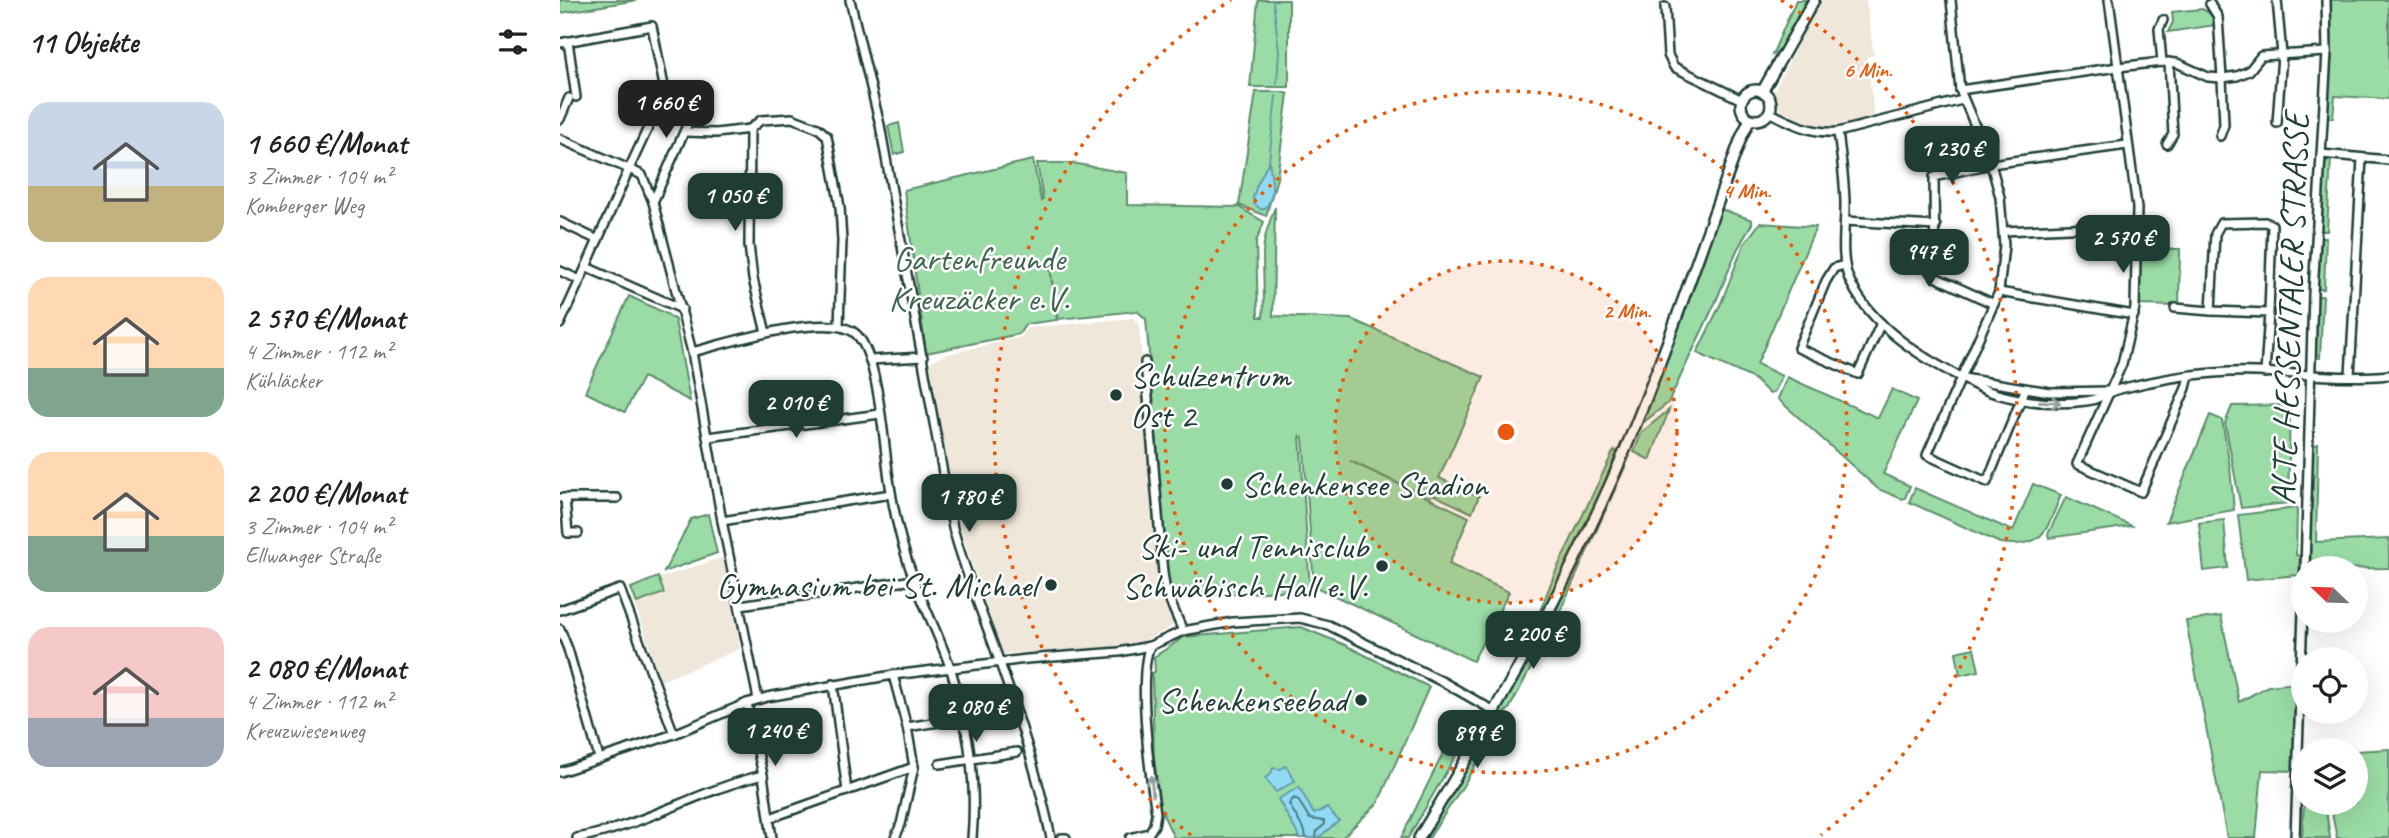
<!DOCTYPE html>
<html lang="de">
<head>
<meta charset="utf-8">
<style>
	:root { --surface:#fff; --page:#f2f2f2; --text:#222; --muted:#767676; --accent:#1f3d34 }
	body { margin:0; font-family:Caveat,sans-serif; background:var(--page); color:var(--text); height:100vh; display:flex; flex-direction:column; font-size:26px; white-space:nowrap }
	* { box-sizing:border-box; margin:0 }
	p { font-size:23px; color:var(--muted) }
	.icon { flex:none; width:38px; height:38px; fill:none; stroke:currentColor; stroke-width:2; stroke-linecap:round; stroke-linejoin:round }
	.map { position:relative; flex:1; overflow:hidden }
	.drawer { display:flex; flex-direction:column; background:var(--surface); width:560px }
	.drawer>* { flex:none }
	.needle { width:46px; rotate:293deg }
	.controls { position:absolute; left:1731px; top:556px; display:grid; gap:14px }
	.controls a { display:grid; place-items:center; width:77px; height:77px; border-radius:50%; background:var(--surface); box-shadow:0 7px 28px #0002; font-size:35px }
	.price { position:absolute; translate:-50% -60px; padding:0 16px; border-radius:14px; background:var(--accent); color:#fff; font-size:23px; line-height:46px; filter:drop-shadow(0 2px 4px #0008) }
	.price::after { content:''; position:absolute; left:50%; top:42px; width:21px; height:16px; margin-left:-10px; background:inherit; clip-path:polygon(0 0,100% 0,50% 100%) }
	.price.selected { background:#222; color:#fff }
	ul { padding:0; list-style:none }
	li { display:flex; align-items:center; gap:21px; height:175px; padding:0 28px }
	li span { display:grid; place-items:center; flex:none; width:196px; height:140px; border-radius:21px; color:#555 }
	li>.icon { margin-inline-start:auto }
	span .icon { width:84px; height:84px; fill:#fffc; stroke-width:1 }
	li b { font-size:30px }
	h2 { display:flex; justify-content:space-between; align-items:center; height:84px; padding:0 28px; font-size:30px }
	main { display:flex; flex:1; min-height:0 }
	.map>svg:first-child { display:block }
	.built { fill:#efe7d9 }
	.green { fill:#9bdca6; stroke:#5d8c6d; stroke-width:2 }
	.water { fill:#91daf3; stroke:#639ba7; stroke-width:2 }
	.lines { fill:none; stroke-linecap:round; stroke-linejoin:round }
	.shore { stroke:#4d7c80; stroke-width:2 }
	.stream { stroke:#639ba7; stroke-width:2 }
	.minor-casing { stroke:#1f3d34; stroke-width:12 }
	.major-casing { stroke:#1f3d34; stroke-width:14 }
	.minor { stroke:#fff; stroke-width:7 }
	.major { stroke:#fff; stroke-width:9 }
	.oneway { stroke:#8f9e9a }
	.ring { fill:none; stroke:#e8590c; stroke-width:3.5; stroke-dasharray:3.5 7 }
	.poi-dot { fill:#1f3d34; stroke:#fff; stroke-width:2.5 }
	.labels { text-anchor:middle; stroke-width:5; stroke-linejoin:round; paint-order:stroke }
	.park-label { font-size:35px; fill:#3e6550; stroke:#fff }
	.street-label { font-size:35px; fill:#1f3d34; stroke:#fff }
	.poi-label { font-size:35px; fill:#1f3d34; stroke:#fff; text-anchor:end }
	.centre { fill:#e8590c; stroke:#fff; stroke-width:3.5 }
	.ring-label { font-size:21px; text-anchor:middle; font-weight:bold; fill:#e8590c; stroke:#fff; stroke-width:5; stroke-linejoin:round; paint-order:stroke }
</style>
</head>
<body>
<main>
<section class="drawer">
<h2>11 Objekte<svg class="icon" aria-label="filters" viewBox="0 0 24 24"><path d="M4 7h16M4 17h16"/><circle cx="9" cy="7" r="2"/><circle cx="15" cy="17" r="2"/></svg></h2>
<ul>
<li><span style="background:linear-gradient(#c9d6e8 60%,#c2b280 0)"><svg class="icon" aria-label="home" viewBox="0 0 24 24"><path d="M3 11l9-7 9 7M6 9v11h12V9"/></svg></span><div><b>1 660 €/Monat</b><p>3 Zimmer · 104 m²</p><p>Komberger Weg</p></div></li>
<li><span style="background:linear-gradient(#ffd9b3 65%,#7fa58c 0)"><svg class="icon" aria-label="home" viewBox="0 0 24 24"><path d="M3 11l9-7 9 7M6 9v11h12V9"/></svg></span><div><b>2 570 €/Monat</b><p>4 Zimmer · 112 m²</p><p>Kühläcker</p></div></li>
<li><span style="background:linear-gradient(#ffd9b3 60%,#7fa58c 0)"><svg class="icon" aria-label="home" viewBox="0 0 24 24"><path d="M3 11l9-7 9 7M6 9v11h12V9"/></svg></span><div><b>2 200 €/Monat</b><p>3 Zimmer · 104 m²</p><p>Ellwanger Straße</p></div></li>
<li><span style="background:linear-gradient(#f6c9c9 65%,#9aa5b1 0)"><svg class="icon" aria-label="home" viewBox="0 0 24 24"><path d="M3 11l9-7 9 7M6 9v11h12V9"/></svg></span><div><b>2 080 €/Monat</b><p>4 Zimmer · 112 m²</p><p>Kreuzwiesenweg</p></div></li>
</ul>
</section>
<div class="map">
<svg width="1829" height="838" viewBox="0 0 1829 838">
	<rect width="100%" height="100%" fill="#fff"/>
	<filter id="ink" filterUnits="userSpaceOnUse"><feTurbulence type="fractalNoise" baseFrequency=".0143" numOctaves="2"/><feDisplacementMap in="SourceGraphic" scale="14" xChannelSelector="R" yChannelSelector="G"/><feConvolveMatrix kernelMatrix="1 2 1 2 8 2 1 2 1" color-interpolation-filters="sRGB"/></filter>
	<g filter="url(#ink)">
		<g class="built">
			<path d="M1260,0L1306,1L1314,55L1307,57L1314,116L1264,129L1219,109L1214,91Z"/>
			<path d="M573,318L579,325L602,576L605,594L616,625L575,645L443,654L401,532L368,363L384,355L461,337L467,328Z"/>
			<path d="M164,557L180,649L101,681L69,588Z"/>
		</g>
		<g class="green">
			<path d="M0,0H77L0,13Z"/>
			<path d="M698,0H729V87H690Z"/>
			<path d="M1236,0H1246L1219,52L1212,55Z"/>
			<path d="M1770,0H1829V99L1775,96L1773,118H1767L1772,50Z"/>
			<path d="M1642,9L1655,16L1656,25L1608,32L1613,22L1612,12Z"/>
			<path d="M696,92H721L728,94L717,178L706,216L679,205Z"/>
			<path d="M339,123L344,152L334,155L328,126Z"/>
			<path d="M1771,158L1767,231H1759L1764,164Z"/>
			<path d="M473,160L481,201L483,200L477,163H512L567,173V205L679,207L704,222L696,242L698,317H703C705,296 703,276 703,255C703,239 709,223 715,207L713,316L791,319L924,377L879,478L919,496L912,513L872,494L870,498L790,461L909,517L889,564L949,592L913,661L754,586L743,438L740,436L750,589L615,598L609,587L586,319L577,311L498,319L490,268L497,320L466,324L459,334L366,353L344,190Z"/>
			<path d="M1161,209L1192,220V224L1177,250L1156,301L1108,403L1080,425L1134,287Z"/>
			<path d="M1200,223L1256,227L1197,364L1222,376L1215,391L1210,394L1194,379L1137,353L1161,303L1184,244Z"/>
			<path d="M1759,238H1766L1764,289H1757Z"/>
			<path d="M1581,249H1620L1619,306L1577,305Z"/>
			<path d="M69,296L107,314L115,320L130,401L83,377L65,412L25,392Z"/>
			<path d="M1757,296H1763L1760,358H1755Z"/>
			<path d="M1227,377L1318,418L1332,389L1357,401L1323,474L1350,486L1345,498L1342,499L1318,489L1218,399Z"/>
			<path d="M1730,405L1728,503L1681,508L1665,423L1672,406Z"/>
			<path d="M1109,410L1090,460L1074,452L1082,432Z"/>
			<path d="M1650,415L1662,420L1670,467L1674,510L1606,522Z"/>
			<path d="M1758,444L1756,542L1829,539V568L1750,569L1751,447Z"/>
			<path d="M1055,450L1058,455L997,587L974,626L995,573L1052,454Z"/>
			<path d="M1069,458L994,625L949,709L935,721L984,631L1066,460Z"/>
			<path d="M1473,484L1501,495C1486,530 1485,549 1440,543L1349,502L1355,488L1453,531Z"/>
			<path d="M1506,497L1572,526L1489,538L1488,534Z"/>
			<path d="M1737,508L1736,555L1740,556L1739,575L1686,580L1678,515Z"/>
			<path d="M148,514L157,553L104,572L131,519Z"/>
			<path d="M1664,520L1668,568L1644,571L1639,523Z"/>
			<path d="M98,577L104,593L77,603L71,588Z"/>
			<path d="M1661,616L1679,702L1708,686L1736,683V771L1702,770L1696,838H1667L1626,621Z"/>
			<path d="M741,627L785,645L869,687L818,803L782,838H614L600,808L594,757L592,674L595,671L594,657L624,637Z"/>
			<path d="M1414,648L1419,671L1400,675L1396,652Z"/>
			<path d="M903,713L912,717L914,724L848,838H841Z"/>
			<path d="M930,730L931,738L903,786L869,838H864Z"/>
			<path d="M1829,749V838H1777L1770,803H1796V751Z"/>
			<path d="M1744,803H1765L1770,838H1742Z"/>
		</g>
		<g class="water">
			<path d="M709,161C711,176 718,201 702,210L694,204L693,197L697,185Z"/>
			<path d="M726,766L735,781L716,792L705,778L711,774L713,768L720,769Z"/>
			<path d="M739,787L754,814L767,808L779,821L758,838H740L718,799Z"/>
		</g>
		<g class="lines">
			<path class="shore" d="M746,838L745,832L729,804L734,798L738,800L750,819L764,821V825L757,831L756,838"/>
			<g class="stream">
				<path d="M713,0L719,51L717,83"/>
				<path d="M709,161L716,96"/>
			</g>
			<defs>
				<g id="minor">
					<path d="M290,0L320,125L393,528C404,569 420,608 435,649C457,711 478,774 491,838"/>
					<path d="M1391,0L1400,90L1431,164L1440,197L1444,245L1439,292L1367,455L1427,482L1465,390"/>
					<path d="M1549,0L1577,208L1575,308L1562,364L1517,464L1581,492L1626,388L1629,376"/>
					<path d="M1650,4L1658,17L1662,78L1664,125L1660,136"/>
					<path d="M1105,7L1108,55L1114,67L1182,100"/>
					<path d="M8,41L16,97"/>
					<path d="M0,43L92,26L105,91L69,169L82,175L93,202L132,352L162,521L198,699"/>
					<path d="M1602,62L1599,29L1603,20"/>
					<path d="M1400,90L1558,67L1602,62L1617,63L1648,77L1662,78L1677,76L1689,71L1701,56L1767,52"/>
					<path d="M1209,112C1231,123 1252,134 1278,132L1402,100"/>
					<path d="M0,119L9,98"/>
					<path d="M1717,123L1722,55L1717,0"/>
					<path d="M190,129L201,120L232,118L258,128L267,136L280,207L282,241L279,326"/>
					<path d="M190,129L189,245L193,279L206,333"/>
					<path d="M125,132L156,133L190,129"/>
					<path d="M1278,132C1281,157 1285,181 1285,206C1285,230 1280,257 1289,279C1309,324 1357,355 1398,376C1411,383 1422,390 1437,394C1465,402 1496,405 1526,401C1539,400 1548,392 1560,389C1591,381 1623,375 1654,373C1712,368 1771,381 1829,375"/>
					<path d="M0,139L69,169L26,267"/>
					<path d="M1607,144L1613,134L1609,62"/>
					<path d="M1761,154L1829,160"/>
					<path d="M93,202L143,89"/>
					<path d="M1285,221L1376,226"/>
					<path d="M0,222L38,240"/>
					<path d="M1444,231L1578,225"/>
					<path d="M1284,265L1274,268L1266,281L1238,348L1298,374L1321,323"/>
					<path d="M0,271L20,280"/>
					<path d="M1439,292L1574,315"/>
					<path d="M1434,304L1375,277L1374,177L1431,164L1567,145"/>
					<path d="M1615,308L1651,311"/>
					<path d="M0,324L26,267L122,309"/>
					<path d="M132,352C165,344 272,309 297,335C319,358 324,446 329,479C334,514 342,549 355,582C366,611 381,640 391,670C408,724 417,782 412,838"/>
					<path d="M310,360L363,357"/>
					<path d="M585,362L603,573L606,592L623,631"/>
					<path d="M1705,373L1709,313L1712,225L1705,222L1661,223L1655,234L1651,311L1709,313"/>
					<path d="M1790,376L1802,158"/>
					<path d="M1403,378L1490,392L1550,391"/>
					<path d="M148,437L320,414"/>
					<path d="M0,498H57"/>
					<path d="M5,499L8,533H18"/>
					<path d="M162,521L331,494"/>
					<path d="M1745,569L1753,293L1767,52L1766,0"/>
					<path d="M180,605L354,580"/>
					<path d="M0,610L60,589L114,734"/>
					<path d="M0,629L8,649L39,758"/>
					<path d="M333,675L347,727L354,767L341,824L335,838"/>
					<path d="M273,684L287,791"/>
					<path d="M187,703L203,775L212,838"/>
					<path d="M347,727L404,718"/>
					<path d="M380,764L457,752"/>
					<path d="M0,772L114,734L187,703L207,697L333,675L467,659L559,652L590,646L623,631L673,622L740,618L768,625L885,683L934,711"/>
					<path d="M210,818L354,767"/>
					<path d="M17,838C81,827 139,790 203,775"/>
					<path d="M502,838H506"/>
					<path d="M570,838L589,833L594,825L596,813C590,778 577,675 590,646"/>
					<path d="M1735,838L1743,611"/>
				</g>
				<g id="major">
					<circle cx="1196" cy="105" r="15"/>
					<path d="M1202,92L1254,0"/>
					<path d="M859,838C935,713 1008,585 1065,450C1108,348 1143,242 1181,138L1190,119"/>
				</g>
			</defs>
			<use href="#minor" class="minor-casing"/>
			<use href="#major" class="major-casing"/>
			<use href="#minor" class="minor"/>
			<use href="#major" class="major"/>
		</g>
		<defs><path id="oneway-shaft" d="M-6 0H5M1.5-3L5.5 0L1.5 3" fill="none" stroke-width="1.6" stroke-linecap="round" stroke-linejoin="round" transform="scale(1.75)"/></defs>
		<g class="oneway">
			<use href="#oneway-shaft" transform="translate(1490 402) rotate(3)"/>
			<use href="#oneway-shaft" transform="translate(592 786) rotate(-96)"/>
		</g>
	</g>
	<circle cx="946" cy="432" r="171" fill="#e8590c" fill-opacity=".12"/>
	<g class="ring">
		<circle cx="946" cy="432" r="171"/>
		<circle cx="946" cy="432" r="341"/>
		<path d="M631 835A512 512 0 0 1 671 0M1221 0A512 512 0 0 1 1261 835"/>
	</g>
	<g class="poi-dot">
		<circle cx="556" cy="395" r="7"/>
		<circle cx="667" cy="484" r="7"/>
		<circle cx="822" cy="566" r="7"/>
		<circle cx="491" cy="585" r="7"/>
		<circle cx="801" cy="700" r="7"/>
	</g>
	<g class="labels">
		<g class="park-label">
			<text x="419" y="270">Gartenfreunde<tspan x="419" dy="40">Kreuzäcker e.V.</tspan></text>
		</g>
		<g class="street-label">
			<text transform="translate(1729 309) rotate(-88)" y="12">ALTE HESSENTALER STRASSE</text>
		</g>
		<g class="poi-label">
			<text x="570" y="387" text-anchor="start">Schulzentrum<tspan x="570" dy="40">Ost 2</tspan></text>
			<text x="681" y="496" text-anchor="start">Schenkensee Stadion</text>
			<text x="808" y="558">Ski- und Tennisclub<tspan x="808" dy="40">Schwäbisch Hall e.V.</tspan></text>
			<text x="477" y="597">Gymnasium bei St. Michael</text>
			<text x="787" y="712">Schenkenseebad</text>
		</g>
	</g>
	<circle cx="946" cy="432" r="10" class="centre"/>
	<g class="ring-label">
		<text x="1308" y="77">6 Min.</text>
		<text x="1187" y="198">4 Min.</text>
		<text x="1067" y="318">2 Min.</text>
	</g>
</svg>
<div class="controls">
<a><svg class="needle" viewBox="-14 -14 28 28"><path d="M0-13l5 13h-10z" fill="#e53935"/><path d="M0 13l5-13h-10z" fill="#767676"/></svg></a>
<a><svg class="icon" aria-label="locate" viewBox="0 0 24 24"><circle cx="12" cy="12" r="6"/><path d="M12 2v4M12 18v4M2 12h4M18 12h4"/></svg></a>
<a><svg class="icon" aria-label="layers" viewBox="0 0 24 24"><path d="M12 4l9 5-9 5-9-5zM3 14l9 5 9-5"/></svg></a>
</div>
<b class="price selected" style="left:106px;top:140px">1 660 €</b>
<b class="price" style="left:1392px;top:186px">1 230 €</b>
<b class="price" style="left:175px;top:233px">1 050 €</b>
<b class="price" style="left:1563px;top:275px">2 570 €</b>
<b class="price" style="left:1369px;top:289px">947 €</b>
<b class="price" style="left:236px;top:440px">2 010 €</b>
<b class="price" style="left:409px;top:534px">1 780 €</b>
<b class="price" style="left:973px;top:671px">2 200 €</b>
<b class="price" style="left:416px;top:744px">2 080 €</b>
<b class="price" style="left:215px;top:768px">1 240 €</b>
<b class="price" style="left:917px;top:770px">899 €</b>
</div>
</main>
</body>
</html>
